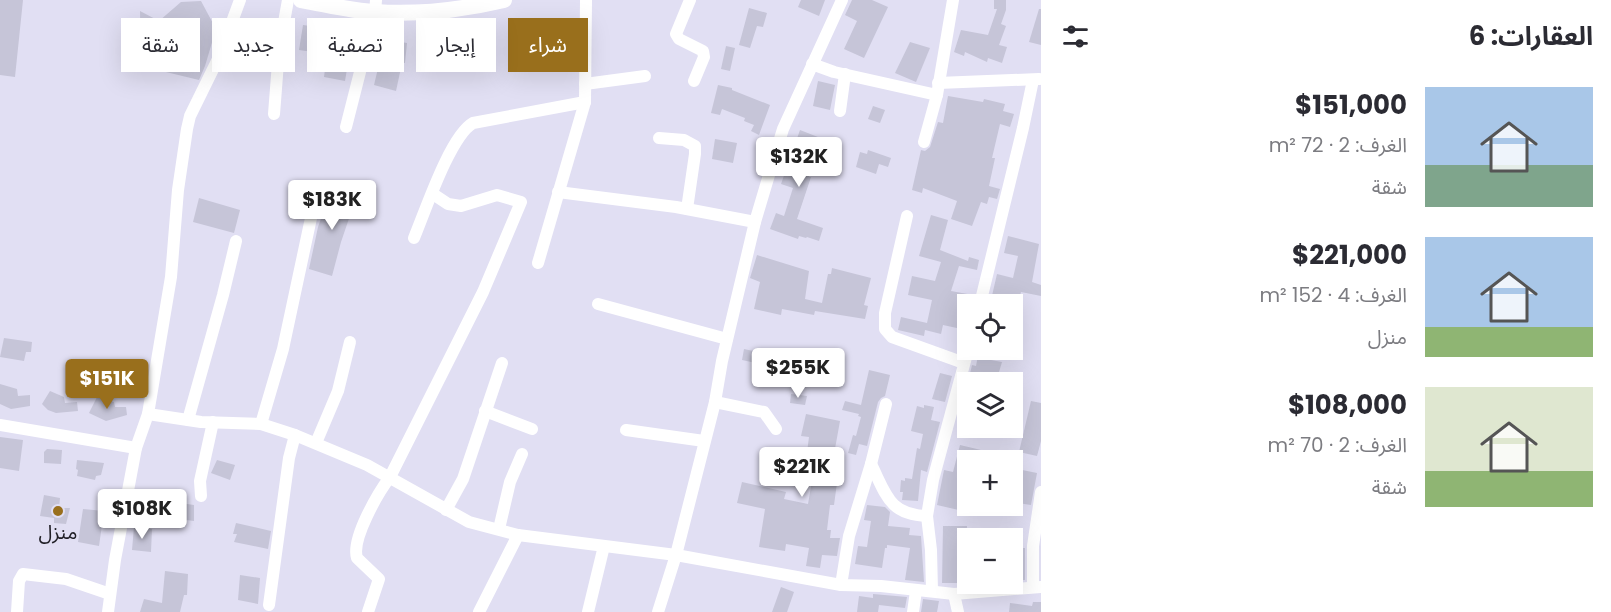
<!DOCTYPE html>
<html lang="ar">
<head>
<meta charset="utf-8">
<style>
	:root { --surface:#fff; --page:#f7f7f7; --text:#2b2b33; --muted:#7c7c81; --accent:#996f1c }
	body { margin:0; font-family:Poppins,"Noto Sans Arabic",sans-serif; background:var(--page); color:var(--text); direction:rtl; height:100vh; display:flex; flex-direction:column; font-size:22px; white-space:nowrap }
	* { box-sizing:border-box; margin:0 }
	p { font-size:20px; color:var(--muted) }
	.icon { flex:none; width:33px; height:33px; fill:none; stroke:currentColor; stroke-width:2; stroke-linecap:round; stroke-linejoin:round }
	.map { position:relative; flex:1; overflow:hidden; direction:ltr }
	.drawer { display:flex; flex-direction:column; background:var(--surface); width:570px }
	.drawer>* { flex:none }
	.hud { position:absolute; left:18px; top:18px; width:570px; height:54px; direction:rtl; display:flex; gap:12px }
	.controls { position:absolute; left:957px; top:294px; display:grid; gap:12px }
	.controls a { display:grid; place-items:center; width:66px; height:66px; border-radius:0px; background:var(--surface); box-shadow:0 6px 24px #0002; font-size:30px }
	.price { position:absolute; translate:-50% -51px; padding:0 14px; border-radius:6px; background:#fff; color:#222; font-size:20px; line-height:39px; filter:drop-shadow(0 2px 3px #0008) }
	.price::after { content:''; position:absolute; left:50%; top:36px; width:18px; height:14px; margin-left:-9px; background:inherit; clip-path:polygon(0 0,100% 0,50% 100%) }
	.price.on { background:var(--accent); color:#fff }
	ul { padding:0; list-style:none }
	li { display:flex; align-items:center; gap:18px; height:150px; padding:0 18px }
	li span { display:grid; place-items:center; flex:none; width:168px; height:120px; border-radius:0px; color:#555 }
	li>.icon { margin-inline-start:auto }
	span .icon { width:72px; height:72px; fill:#fffc; stroke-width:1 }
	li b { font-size:26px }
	h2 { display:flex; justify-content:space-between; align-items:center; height:72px; padding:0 18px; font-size:26px }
	.tag { padding:0 21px; border-radius:0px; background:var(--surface); box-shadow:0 6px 24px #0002; font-size:21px; line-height:54px }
	.tag.on { background:var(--accent); color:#fff }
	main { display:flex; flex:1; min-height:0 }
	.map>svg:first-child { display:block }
	.building { fill:#c6c5d8 }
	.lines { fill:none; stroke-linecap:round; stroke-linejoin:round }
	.minor { stroke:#fff; stroke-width:12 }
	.secondary { stroke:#fff; stroke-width:16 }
	.poi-dot { fill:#996f1c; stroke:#e1dff3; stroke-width:2 }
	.labels { text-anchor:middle; stroke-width:4.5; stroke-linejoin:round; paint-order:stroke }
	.poi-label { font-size:20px; fill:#1f1e25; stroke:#e1dff3 }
</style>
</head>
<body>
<main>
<section class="drawer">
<h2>العقارات: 6<svg class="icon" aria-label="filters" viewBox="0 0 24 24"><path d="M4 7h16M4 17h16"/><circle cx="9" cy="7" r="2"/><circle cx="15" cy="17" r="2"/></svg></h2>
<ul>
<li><span style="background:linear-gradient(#a9c7e8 65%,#7fa58c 0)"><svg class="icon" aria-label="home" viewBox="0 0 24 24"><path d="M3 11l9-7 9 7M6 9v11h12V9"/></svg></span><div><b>$151,000</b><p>الغرف: 2 · 72 m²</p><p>شقة</p></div></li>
<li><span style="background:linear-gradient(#a9c7e8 75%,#8fb573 0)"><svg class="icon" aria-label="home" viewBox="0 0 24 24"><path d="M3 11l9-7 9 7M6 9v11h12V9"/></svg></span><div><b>$221,000</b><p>الغرف: 4 · 152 m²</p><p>منزل</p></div></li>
<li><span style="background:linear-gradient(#dfe7d0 70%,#8fb573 0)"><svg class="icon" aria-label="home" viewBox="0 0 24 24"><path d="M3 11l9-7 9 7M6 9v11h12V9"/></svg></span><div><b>$108,000</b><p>الغرف: 2 · 70 m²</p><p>شقة</p></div></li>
</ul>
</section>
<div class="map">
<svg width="1041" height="612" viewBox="0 0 1041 612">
	<rect width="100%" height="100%" fill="#e1dff3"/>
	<g class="building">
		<path d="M0,0H23L15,77L0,75Z"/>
		<path d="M801,0H825L819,16L798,7Z"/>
		<path d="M852,0H872L888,7L864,58L844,49L857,21L845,15Z"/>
		<path d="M994,0H1006V10L1001,24L1006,26L999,45L1007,47L1002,63L988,58L987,62L965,52L964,56L954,52L961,30L988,35L997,9H994Z"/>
		<path d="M201,1L216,29L205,66L199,80L141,66L140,11L159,21L181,2Z"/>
		<path d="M749,8L767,13L763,27L757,26L750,48L739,45Z"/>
		<path d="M1039,9H1041V45L1029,42Z"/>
		<path d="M303,25L350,32L345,62L348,63L345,81L324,77L327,54L299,50Z"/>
		<path d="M382,39L407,43L405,63H402L396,91L374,85L380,60Z"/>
		<path d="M910,42L930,48L916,82L895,73Z"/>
		<path d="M726,46L735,48L730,71L721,69Z"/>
		<path d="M818,81L835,85L830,110L813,106Z"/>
		<path d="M718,85L732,88V90L770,105L759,135L751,131L754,125L744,121L745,118L722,109L720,115L711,113Z"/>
		<path d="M948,96L983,102L984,99L1005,104L1003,111L1014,114L1010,127L1000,124L992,158H995L989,186L1000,189L997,199L989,197L987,204L981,202L972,226L951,219L957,201L923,188L922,193L912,190L921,150L925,151L930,147L938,122L943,123Z"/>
		<path d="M873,106L885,110L880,123L868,119Z"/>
		<path d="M800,130L823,139L809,177H811L797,219L823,228L819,241L807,237L806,238L799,236L798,239L770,229L776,213L784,216L793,188L781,184Z"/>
		<path d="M715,139L737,143L733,163L712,159Z"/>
		<path d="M868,150L891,158L888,167L879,164L876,174L856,167L860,152L867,154Z"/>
		<path d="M332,187L357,195L341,242L332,276L309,269L318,227Z"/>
		<path d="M199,198L240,210L234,233L193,222Z"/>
		<path d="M931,215L948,220L940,250L968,261L969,257L979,260L977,270L959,266L951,291L973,295L971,304H968L966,330L943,325L941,334L925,330L924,336L898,330L901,317L927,323L932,300L908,295L912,276L935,281L941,262L919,256Z"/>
		<path d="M1008,236L1039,244L1032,282L1041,285V296L1021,292L1018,304H999L1000,302L991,300L997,274L1013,278L1018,256L1004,253Z"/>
		<path d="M757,255L809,271L805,299L822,303L828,274H831L832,268L871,278L864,305L868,306L865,319L815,311L814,315L782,309L781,315L754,309L760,282L750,278Z"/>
		<path d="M4,338L32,342L31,352H26L24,361L0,357Z"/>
		<path d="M744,349L767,354L765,365L742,360Z"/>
		<path d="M979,350H994L991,360L1002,362L996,382H968L972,365L976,366Z"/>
		<path d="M869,370L890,375L885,396L881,398L878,402L867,446L859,444L856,455L848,453L853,435L856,436L861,417L858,416L859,414L842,410L845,401L861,405Z"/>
		<path d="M940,373L952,376L945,402L932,399Z"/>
		<path d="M0,384L17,389L18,396L30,395V406L11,409L0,404Z"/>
		<path d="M50,391L64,397L65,403L77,402L78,411L56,413L48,410L42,404Z"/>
		<path d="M791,394L807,396L805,405L790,403Z"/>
		<path d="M97,397L114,402L115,407H126L127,415L106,421L89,413Z"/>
		<path d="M1031,401L1041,403V441L1037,456L1019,452Z"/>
		<path d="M924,405L934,407L931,420L940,422L927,472L921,470L918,501L902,500L903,492H900L901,480L905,481V478L912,479L917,448L920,449L923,434L911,431L917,406L924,408Z"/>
		<path d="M806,414L840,421L829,482L837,483L834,505H830L827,530H831L830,538H840L837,556L822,555L820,568L806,566L809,548L786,544L785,551L759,547L765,509L737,503L742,482L786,492L784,499L808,504L812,481L782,475L784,465L798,468L801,451L807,452L809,437L801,436Z"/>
		<path d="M0,437L23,440L19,471L0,468Z"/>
		<path d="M960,445L981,450L978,459L968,460V491L963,511L937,505L944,470L953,472Z"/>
		<path d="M47,449L62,450L61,464L44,463V452Z"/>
		<path d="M77,460L104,463L101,475L96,476L95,480L77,476L78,470L76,469Z"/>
		<path d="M217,460L235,465L230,480L211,473Z"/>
		<path d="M1012,468L1037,473L1031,505L1012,502Z"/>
		<path d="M44,495L60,498L59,508H70L66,524L54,523V518L40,516Z"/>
		<path d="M173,502L194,505V521L170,518L169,504Z"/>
		<path d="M867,505L885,507L890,512L888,526L910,528L909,535L921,536L924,582L905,580L910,548L887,545V548H885L882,568L855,564L858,546L867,547L871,521L864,520Z"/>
		<path d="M83,509L104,511L99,546L78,542Z"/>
		<path d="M236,523L271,531L268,549L234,542L237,534H233Z"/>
		<path d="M943,526H967L966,563H963V583H942Z"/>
		<path d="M134,527L152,529L151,552L132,550Z"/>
		<rect x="1012" y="548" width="13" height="32"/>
		<path d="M165,571L188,574L187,595H184L180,612H140L144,599L162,603Z"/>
		<path d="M240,575L260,578L258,604L238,600Z"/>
		<path d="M781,587L794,592L787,612H772Z"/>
		<path d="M873,594L907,597L905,608L879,605L878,612H857L859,596L873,598Z"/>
		<path d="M923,599L939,601L937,612H921Z"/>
		<path d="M1033,602H1041V612H1009L1010,603L1032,606Z"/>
	</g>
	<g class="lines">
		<g class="minor">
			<path d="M690,0L676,34L679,39L703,51L704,57L694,81"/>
			<path d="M812,64L834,72L937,95"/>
			<path d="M938,83L1039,79"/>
			<path d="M585,84L645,76"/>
			<path d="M840,111L845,74"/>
			<path d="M274,114L279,50L288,0"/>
			<path d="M346,127L375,13L376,0"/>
			<path d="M659,138L684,140L695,146V154L687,209"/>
			<path d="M924,142L937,95L953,0"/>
			<path d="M558,192L676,207L755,222"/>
			<path d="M907,216L885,313V329L892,337L964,363"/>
			<path d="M414,238C425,212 450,136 473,123L585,102L586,0"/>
			<path d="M538,263L585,102"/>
			<path d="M598,304L727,339"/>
			<path d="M980,304L1023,128L1033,80"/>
			<path d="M715,402L764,412L776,429"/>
			<path d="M485,411L532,429"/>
			<path d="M148,414L201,422L261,424L295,435L367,465L469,522L518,535L676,555L841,585L881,586L954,594L1041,587"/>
			<path d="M188,420L223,295L236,241"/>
			<path d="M261,424L283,349L317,190"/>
			<path d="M0,425L136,448"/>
			<path d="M626,430L704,441"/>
			<path d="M316,443L338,391L350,342"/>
			<path d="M871,464C886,494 889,515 927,516"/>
			<path d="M201,496L200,481L213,422"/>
			<path d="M446,510L463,479L502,363"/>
			<path d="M499,529L510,482L522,454"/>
			<path d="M841,585L849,536L871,464L886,404"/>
			<path d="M1033,587V546L1041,492"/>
			<path d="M932,591L931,550L927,516L933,480L968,350"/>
			<path d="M954,594L958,612"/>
			<path d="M269,605L289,458L295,435"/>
			<path d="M17,612L19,581L23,574L66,579L110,594"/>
			<path d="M108,612L115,560L136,448L148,414L171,277L178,190L187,129L190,116L219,57L240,0"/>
			<path d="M368,612L379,579L357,558C351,539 378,493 390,477L483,292L521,202L497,195L461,206L448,204L433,194"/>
			<path d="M479,612L518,535"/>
			<path d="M588,612L604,546"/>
			<path d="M658,612L676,555L715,402L722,361L755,222L772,165L783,129L842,0"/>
			<path d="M913,612L916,591"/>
		</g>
		<path class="secondary" d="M301,0C325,4 350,11 375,12C419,15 462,10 504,0"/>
	</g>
	<circle class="poi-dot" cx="58" cy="511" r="6"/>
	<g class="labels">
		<g class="poi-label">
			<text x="58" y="539">منزل</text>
		</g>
	</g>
</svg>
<div class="controls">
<a><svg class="icon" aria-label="locate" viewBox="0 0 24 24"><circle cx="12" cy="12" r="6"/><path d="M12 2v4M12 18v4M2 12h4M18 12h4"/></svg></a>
<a><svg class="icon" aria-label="layers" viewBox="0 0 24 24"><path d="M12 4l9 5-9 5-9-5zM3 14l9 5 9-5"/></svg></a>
<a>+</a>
<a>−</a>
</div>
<b class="price" style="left:799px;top:188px">$132K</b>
<b class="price" style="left:332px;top:231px">$183K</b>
<b class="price" style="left:798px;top:399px">$255K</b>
<b class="price on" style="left:107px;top:410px">$151K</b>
<b class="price" style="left:802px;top:498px">$221K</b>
<b class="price" style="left:142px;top:540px">$108K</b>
<div class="hud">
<a class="tag on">شراء</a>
<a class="tag">إيجار</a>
<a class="tag">تصفية</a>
<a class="tag">جديد</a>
<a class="tag">شقة</a>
</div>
</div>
</main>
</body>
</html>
